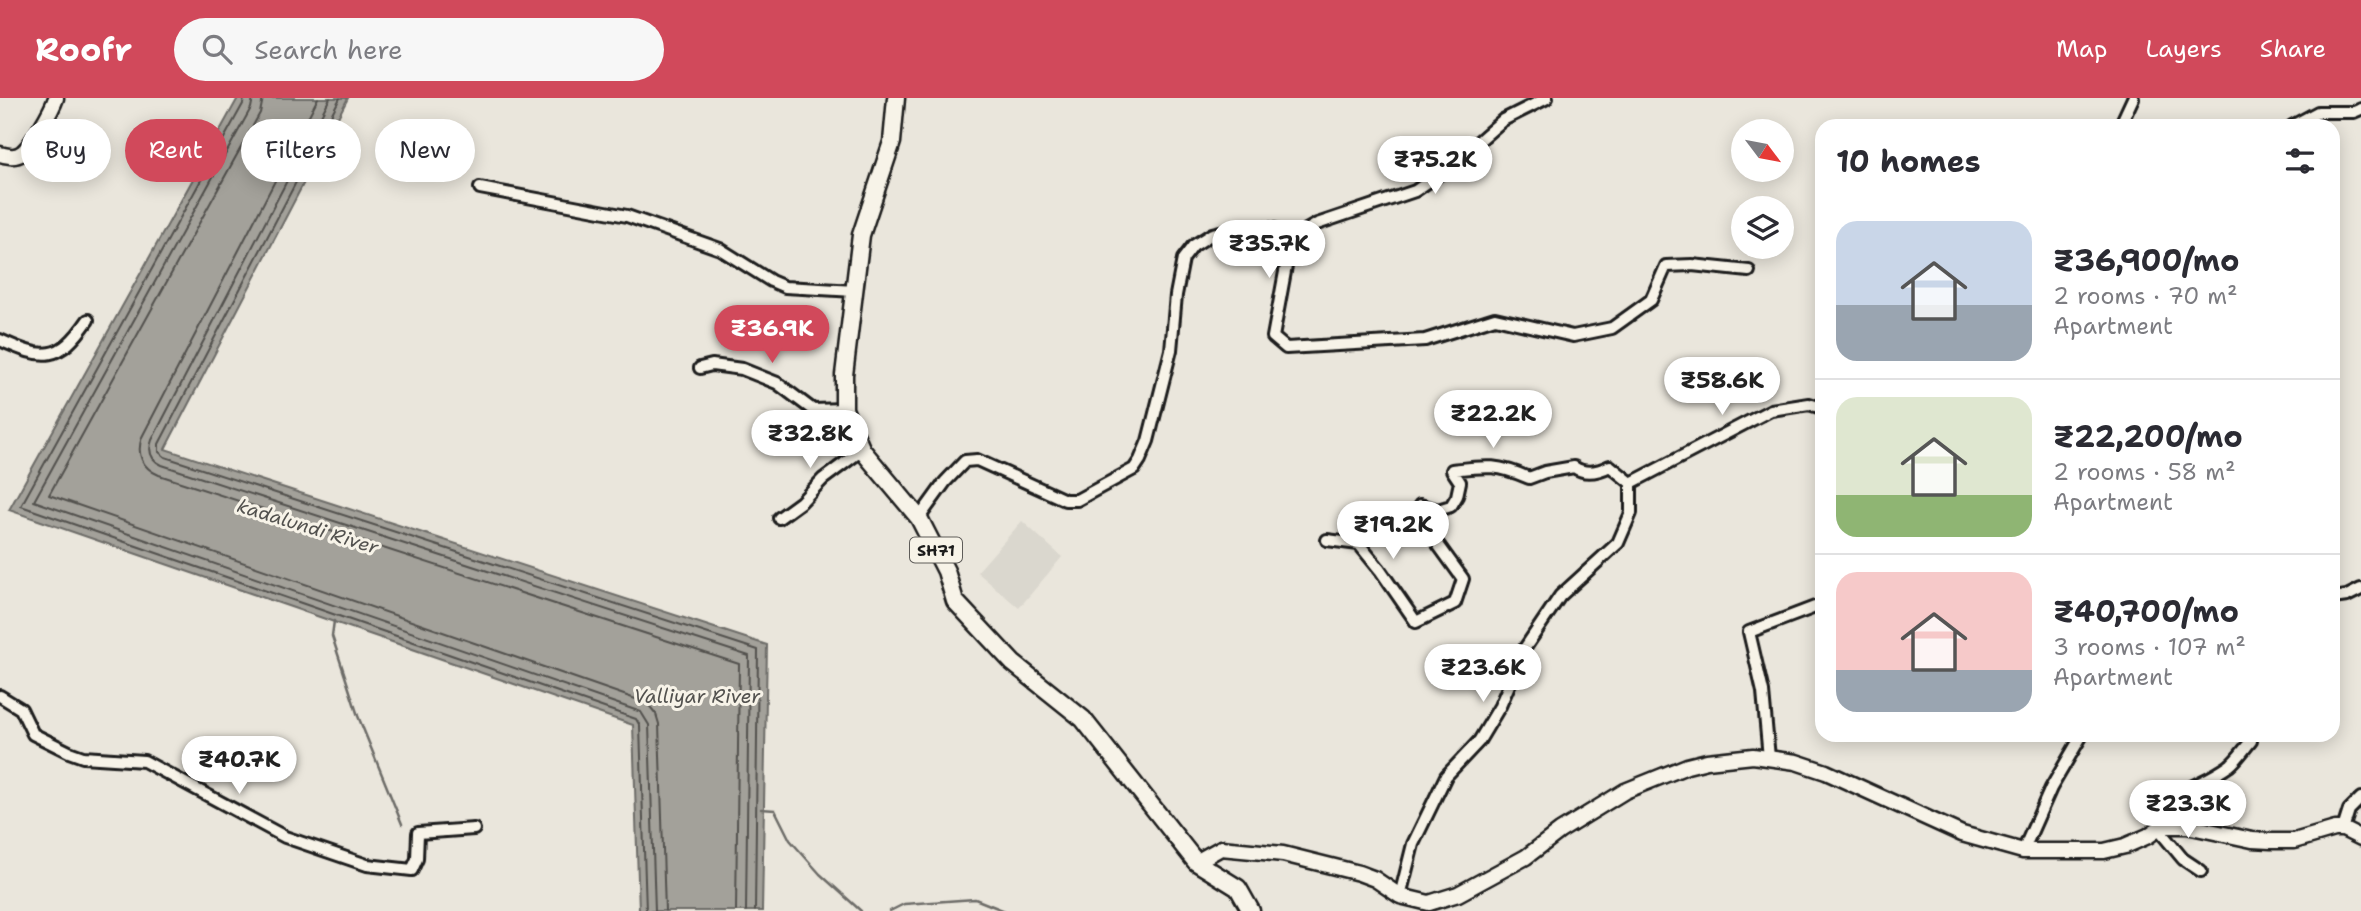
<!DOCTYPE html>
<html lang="en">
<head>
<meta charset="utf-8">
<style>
	:root { --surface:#fff; --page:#f7f7f7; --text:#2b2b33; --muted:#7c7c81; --line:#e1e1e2; --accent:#d1495b }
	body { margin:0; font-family:"Shantell Sans",sans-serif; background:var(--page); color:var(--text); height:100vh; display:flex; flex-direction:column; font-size:26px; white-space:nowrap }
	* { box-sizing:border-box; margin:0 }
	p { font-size:23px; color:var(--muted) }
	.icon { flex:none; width:38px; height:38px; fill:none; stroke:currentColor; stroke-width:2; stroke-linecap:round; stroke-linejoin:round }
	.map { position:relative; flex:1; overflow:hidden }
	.drawer { position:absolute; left:1815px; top:21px; width:525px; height:623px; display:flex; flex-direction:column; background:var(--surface); border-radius:21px; box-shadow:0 4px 18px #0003 }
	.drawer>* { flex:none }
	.banner { position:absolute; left:21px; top:21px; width:665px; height:63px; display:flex; gap:14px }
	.needle { width:46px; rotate:122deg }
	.buttons { position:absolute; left:1731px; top:21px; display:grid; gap:14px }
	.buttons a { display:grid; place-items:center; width:63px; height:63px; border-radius:50%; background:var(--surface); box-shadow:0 4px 18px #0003; font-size:35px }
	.price { position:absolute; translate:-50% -60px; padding:0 16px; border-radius:24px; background:#fff; color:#222; font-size:23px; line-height:46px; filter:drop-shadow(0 2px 4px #0008) }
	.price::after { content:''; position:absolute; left:50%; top:42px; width:21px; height:16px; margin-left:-10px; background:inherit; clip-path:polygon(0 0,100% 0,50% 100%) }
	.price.selected { background:var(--accent); color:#fff }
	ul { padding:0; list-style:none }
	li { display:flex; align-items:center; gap:21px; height:175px; padding:0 21px }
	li+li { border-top:2px solid var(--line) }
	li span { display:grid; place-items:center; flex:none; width:196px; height:140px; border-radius:21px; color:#555 }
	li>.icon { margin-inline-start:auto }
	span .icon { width:84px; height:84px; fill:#fffc; stroke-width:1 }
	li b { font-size:30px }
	h2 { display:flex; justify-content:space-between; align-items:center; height:84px; padding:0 21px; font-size:30px }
	.chip { padding:0 24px; border-radius:32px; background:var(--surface); box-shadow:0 4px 18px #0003; font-size:24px; line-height:63px }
	.chip.selected { background:var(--accent); color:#fff }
	header { display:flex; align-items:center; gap:42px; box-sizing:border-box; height:98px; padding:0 35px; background:var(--accent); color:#fff }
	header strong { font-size:33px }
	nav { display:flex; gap:38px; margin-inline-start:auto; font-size:24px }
	.search { width:490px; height:63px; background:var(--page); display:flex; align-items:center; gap:18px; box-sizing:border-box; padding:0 24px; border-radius:38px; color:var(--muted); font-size:26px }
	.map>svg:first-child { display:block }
	.built { fill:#dad7ce }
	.water { fill:#a3a19a; stroke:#6d6c68; stroke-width:2 }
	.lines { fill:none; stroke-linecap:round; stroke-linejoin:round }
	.shore { stroke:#52514e; stroke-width:2 }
	.stream { stroke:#6d6c68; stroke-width:2.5 }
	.minor-casing { stroke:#1c1c1c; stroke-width:16 }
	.secondary-casing { stroke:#1c1c1c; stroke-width:19 }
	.primary-casing { stroke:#1c1c1c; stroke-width:21 }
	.minor { stroke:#f7f3e8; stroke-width:10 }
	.secondary { stroke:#f7f3e8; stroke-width:14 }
	.primary { stroke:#f7f3e8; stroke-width:16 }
	.labels { text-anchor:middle; stroke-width:6; stroke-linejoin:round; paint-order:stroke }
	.shield { fill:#f7f3e8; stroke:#5e5c59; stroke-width:2 }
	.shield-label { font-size:16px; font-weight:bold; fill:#1c1c1c }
	.water-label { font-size:19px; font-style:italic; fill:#52514e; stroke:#f7f3e8 }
</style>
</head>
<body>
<header>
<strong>Roofr</strong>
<div class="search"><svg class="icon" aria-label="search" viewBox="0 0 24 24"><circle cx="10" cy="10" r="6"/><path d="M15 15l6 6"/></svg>Search here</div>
<nav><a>Map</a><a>Layers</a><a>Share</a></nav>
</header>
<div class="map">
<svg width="2361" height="813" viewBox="0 0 2361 813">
	<rect width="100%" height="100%" fill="#eae6dc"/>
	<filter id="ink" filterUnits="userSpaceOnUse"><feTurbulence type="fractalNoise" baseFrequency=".0143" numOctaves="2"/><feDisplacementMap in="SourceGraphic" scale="14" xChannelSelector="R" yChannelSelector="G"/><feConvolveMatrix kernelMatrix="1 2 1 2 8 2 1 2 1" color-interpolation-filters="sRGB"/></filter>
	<g filter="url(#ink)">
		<path class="built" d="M1022,423L1062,459L1019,510L977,474Z"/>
		<path class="water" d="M238,0H348L165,351L767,547L762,813H639L633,627L9,412Z"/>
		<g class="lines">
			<g class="shore">
				<path d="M244,0L243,6L21,408L636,621L640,628L646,813"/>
				<path d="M253,0L251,10L34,403L641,614L649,627L655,813"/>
				<path d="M263,0L260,15L49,397L647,605L656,616L659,626L665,813"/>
				<path d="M318,0L142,339C136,356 142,370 159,377L739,566L736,813"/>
				<path d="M330,0L152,342C148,353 151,362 162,367L749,558L746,813"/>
				<path d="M340,0L159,346V354L165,359L758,552L755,813"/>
			</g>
			<g class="stream">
				<path d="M334,523L332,538L358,618L402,726"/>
				<path d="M761,711L775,712L790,742L820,776L861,813"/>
				<path d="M890,813L904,806L975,801L1005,813"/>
			</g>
			<defs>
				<g id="minor">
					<path d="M2120,28L2133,0"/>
					<path d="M2292,28L2318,14H2354L2361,11"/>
					<path d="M480,90L627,118L720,151L771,183L785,189L855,193"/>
					<path d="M1291,141L1317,126L1415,93L1448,70L1503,22L1547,0"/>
					<path d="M0,242C44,262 59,264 88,222"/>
					<path d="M700,270L712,267L742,271L777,285L813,312L844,311"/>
					<path d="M1631,385L1771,312L1809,306L1822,310"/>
					<path d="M779,420L801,404L823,381L862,352"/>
					<path d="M919,420L945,384L965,363L977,362L1065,402H1077L1134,371L1140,362L1148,343L1171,252L1176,197L1183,161L1193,148L1212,136L1245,128L1274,131L1291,141L1273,239L1286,250L1425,242L1495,220L1573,238L1612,230L1651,202L1666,168L1692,167L1749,173"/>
					<path d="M1327,442L1359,446L1380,472L1416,524L1455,505L1463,481L1416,416L1420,407L1438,412L1451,408L1457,398L1460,384L1452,372C1486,368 1497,366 1529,380L1545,374L1574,369C1585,377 1598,374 1610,368L1631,385V415L1618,445L1560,498L1525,550L1500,608L1479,643L1446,678L1413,746L1400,798"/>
					<path d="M2333,500L2347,498L2361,491"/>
					<path d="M0,598L21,611L33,636L69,654L83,659L144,663L285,739L367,767L412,772L417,761L418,735L474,731"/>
					<path d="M1769,660L1763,594L1749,534L1815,509H1822"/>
					<path d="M2162,728C2183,681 2192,694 2229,668C2237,662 2244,651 2251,643L2250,637"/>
					<path d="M2158,731L2183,761L2201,773"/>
					<path d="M2343,731L2349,712L2361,700"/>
					<path d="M2023,753L2051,690L2082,637"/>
				</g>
				<g id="secondary">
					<path d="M0,56C8,58 15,60 22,55C32,47 52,12 56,0"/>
					<path d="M1196,764L1221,750L1283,756L1359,775L1375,781L1400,798L1429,805L1458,796L1526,759L1560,733L1625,693L1687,668L1707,663L1753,658L1796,664L1826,674L1962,736L2023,753H2104L2125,748L2148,738L2162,728H2187L2252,742L2271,743H2294L2335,731H2343L2361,740"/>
				</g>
				<path id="primary" d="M896,0L892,44L861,137L844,277V311L849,323L862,352L919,420L946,473L955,503L1013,565L1083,621L1196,764L1238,790L1251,813"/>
			</defs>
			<use href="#minor" class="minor-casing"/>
			<use href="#secondary" class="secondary-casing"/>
			<use href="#primary" class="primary-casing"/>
			<use href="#minor" class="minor"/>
			<use href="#secondary" class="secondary"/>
			<use href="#primary" class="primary"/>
		</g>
	</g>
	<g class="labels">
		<rect class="shield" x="910" y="439.5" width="52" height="25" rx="5"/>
		<g class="shield-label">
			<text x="936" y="458">SH71</text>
		</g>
		<g class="water-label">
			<text transform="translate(308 428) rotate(17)" y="7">kadalundi River</text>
			<text x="697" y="605">Valliyar River</text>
		</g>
	</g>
</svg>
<div class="buttons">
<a><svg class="needle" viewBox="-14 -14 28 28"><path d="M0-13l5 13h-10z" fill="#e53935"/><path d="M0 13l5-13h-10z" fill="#7c7c81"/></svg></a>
<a><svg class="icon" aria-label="layers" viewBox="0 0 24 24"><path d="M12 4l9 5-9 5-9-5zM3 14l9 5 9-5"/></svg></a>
</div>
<b class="price" style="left:1435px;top:98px">₹75.2K</b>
<b class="price" style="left:1269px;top:182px">₹35.7K</b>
<b class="price selected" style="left:772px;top:267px">₹36.9K</b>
<b class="price" style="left:1722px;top:319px">₹58.6K</b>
<b class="price" style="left:1493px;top:352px">₹22.2K</b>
<b class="price" style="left:810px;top:372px">₹32.8K</b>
<b class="price" style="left:1393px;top:463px">₹19.2K</b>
<b class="price" style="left:1483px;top:606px">₹23.6K</b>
<b class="price" style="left:239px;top:698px">₹40.7K</b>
<b class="price" style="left:2188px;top:742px">₹23.3K</b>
<div class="banner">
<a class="chip">Buy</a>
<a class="chip selected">Rent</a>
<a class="chip">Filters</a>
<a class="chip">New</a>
</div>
<section class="drawer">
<h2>10 homes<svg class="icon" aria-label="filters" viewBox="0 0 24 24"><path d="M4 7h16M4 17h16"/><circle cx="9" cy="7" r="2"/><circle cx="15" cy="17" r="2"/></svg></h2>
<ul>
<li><span style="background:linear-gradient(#c9d6e8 60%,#9aa5b1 0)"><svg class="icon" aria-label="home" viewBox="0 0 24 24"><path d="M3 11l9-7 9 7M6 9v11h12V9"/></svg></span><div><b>₹36,900/mo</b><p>2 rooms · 70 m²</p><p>Apartment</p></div></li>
<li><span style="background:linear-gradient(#dfe7d0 70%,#8fb573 0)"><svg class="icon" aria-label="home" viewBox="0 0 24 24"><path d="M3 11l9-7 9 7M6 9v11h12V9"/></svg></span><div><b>₹22,200/mo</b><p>2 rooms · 58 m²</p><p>Apartment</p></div></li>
<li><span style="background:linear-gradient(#f6c9c9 70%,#9aa5b1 0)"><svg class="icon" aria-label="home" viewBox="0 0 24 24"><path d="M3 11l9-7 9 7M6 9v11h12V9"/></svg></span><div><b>₹40,700/mo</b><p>3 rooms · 107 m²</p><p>Apartment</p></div></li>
</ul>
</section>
</div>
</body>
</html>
